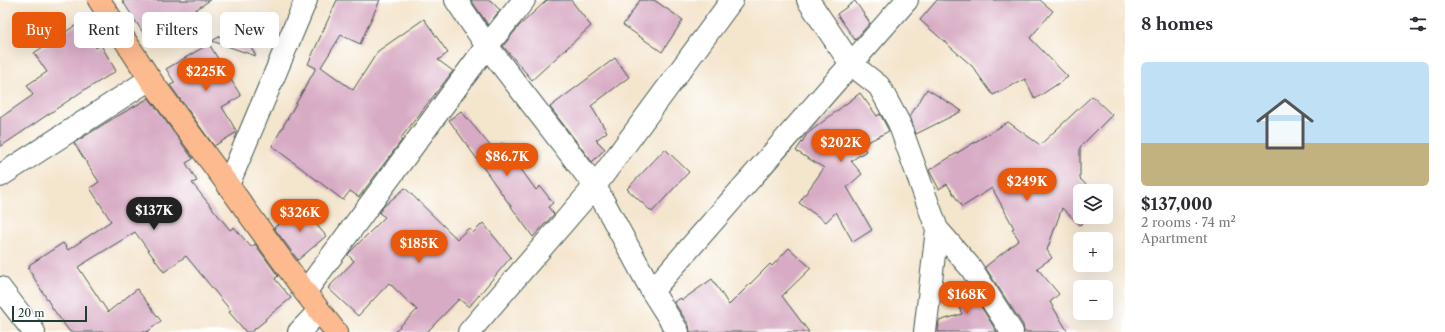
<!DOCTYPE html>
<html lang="en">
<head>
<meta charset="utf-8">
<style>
	:root { --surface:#fff; --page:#f7f7f7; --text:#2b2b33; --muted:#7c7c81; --line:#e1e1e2; --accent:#ea580c }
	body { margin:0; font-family:"Libre Caslon Text",serif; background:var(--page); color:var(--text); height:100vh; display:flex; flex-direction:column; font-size:15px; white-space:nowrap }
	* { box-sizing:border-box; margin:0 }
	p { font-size:13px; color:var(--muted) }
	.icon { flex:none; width:22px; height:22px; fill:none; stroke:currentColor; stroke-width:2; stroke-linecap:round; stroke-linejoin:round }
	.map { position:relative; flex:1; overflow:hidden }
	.drawer { display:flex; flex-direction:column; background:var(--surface); width:320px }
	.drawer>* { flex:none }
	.hud { position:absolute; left:12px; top:12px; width:380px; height:36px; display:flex; gap:8px }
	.controls { position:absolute; left:1073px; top:184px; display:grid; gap:8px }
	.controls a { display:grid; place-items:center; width:40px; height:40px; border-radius:6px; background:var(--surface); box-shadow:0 4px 16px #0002; font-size:20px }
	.scale { position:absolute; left:12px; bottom:10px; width:75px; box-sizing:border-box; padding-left:4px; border:2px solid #1f3d34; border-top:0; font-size:11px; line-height:14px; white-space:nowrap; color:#1f3d34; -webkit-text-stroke:3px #fff; paint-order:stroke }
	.price { position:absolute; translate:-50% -34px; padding:0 9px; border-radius:14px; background:var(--accent); color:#fff; font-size:13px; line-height:26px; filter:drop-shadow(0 1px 2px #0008) }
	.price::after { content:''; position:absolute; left:50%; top:24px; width:12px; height:9px; margin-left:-6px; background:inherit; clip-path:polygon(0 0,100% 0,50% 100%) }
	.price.active { background:#222; color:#fff }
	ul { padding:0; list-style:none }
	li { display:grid; align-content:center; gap:8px; height:212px; padding:0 16px }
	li+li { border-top:1px solid var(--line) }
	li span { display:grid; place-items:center; height:124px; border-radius:6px; color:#555 }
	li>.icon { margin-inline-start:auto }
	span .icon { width:72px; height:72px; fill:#fffc; stroke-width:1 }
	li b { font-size:17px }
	h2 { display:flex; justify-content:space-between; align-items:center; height:48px; padding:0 16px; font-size:17px }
	.tag { padding:0 14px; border-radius:6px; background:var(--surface); box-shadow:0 4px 16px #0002; font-size:14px; line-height:36px }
	.tag.active { background:var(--accent); color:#fff }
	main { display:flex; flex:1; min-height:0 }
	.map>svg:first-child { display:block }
	.building { fill:#d8abc4 }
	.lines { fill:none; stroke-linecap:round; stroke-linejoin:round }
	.minor-casing { stroke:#3f564b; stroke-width:24 }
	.major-casing { stroke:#3f564b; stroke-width:24 }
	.minor { stroke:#fff; stroke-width:22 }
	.major { stroke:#fcba8e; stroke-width:22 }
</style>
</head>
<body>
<main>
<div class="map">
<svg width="1125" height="332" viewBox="0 0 1125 332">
	<rect width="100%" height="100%" fill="#fff"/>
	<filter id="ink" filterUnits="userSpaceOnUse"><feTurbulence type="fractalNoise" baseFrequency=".025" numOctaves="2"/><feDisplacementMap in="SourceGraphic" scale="8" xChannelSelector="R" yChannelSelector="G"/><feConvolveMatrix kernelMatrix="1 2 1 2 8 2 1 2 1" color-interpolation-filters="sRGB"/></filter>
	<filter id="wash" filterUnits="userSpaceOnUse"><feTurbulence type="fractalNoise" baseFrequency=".012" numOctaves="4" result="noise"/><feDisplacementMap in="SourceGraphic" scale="16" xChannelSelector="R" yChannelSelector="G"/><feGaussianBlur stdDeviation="0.9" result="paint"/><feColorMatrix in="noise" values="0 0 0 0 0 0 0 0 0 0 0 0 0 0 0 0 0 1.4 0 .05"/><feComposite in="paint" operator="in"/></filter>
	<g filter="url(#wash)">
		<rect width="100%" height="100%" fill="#f4e5cd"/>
		<g id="blocks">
			<g class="building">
				<path d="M122,0H210L149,42Z"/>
				<path d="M337,0H380L360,44L341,35L321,67L353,90L378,51L424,19L448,53L438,60L453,71L400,139L402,140L359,197L350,191L343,200L272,146L316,68L308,64Z"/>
				<path d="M471,0H490L500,10L488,25Z"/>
				<path d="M547,0H571L591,26L532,80L503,46L519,26Z"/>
				<path d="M640,0H654L683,20L662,52L623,25Z"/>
				<path d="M937,0H1040L1053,11L1030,38L1068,77L1035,99L1025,79L993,95L972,66L920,20Z"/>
				<path d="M855,1L870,23L855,40L837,14Z"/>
				<path d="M79,23L96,48L101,45L116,71L87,89V88L0,147V118L33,95L27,85L47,72L34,53Z"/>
				<path d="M238,26L256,56L212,41Z"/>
				<path d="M209,44L241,96L222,107L237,132L214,146L170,85L175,83L166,69Z"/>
				<path d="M615,58L629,77L591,106L607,132L596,140L605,149L592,162L550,107Z"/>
				<path d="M927,89L962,111L916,134L910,116Z"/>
				<path d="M860,93L877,116L880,114L889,131L862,145L866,151L851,161L862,174L847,187L872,230L853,242L836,212L826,222L799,203L824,168L796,151L807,134Z"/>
				<path d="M1092,96L1112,115L1080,147V179L1093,191H1080V217H1088L1080,225L1062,208L1047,250L1052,258L1037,268L1059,294L1050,302L1068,332H1024L1023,325L985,267L1019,240L1012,229L1014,228L992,188L962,207L947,184L939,189L929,170L1008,122L1040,145Z"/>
				<path d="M149,98L193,159L186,163L197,181L192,183L230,230L234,227L251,247L255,244L278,276L275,279L291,298L265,319L266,320L251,332H246L229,312L231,311L186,256L164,272L135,232L78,267L108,312L137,289L161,321L147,332H70L53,309L28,268L30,267L29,265L63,243L68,250L111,221L90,188L99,182L74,143L109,121Z"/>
				<path d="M461,111L493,149L502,143L536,190L540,186L553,203L548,207L554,214L533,237L449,120Z"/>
				<path d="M665,149L689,172L652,212L627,189Z"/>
				<path d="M405,188L457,239L469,228L473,233L483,223L511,257L469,307L459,299L427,332H394L417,310L389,283L358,316L328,288L354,261L348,255L349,253L385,217L379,213L383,207Z"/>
				<path d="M301,206L326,236L298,260L274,228Z"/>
				<path d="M789,248L811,268L782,296L809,332H690L689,325L674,302L681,298L682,300L712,279L729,305L770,264L772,266Z"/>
				<path d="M966,283L997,332H938L939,321L962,314L951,290Z"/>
			</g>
		</g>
	</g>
	<g filter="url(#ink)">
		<use href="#blocks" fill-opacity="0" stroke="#3f564b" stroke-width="1"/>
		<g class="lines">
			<defs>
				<g id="minor">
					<path d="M456,0L487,46L595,186L652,291L678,332"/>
					<path d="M808,0L851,64L879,86L899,123L937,229L971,268L1012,332"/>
					<path d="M0,176L150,79"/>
					<path d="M228,185L306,0"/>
					<path d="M0,288L34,332"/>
					<path d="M652,291L907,0"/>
					<path d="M305,292L487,46L524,0"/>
					<path d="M299,332L319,311"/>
					<path d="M469,332L595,186L732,0"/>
					<path d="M925,332L937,229"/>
				</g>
				<path id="major" d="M99,0L150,79L228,185L305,292L336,332"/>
			</defs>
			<use href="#minor" class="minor-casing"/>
			<use href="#major" class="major-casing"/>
			<use href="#minor" class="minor"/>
			<use href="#major" class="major"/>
		</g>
	</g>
</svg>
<div class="controls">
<a><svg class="icon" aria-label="layers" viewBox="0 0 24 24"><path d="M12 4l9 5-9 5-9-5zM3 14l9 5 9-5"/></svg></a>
<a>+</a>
<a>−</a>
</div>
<div class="scale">20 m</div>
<b class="price" style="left:206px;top:92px">$225K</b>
<b class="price" style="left:841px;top:163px">$202K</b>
<b class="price" style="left:507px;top:177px">$86.7K</b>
<b class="price" style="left:1027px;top:202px">$249K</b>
<b class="price active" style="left:154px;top:231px">$137K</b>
<b class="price" style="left:300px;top:233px">$326K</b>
<b class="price" style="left:419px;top:264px">$185K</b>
<b class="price" style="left:967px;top:315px">$168K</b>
<div class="hud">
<a class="tag active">Buy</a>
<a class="tag">Rent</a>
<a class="tag">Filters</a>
<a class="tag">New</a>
</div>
</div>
<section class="drawer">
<h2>8 homes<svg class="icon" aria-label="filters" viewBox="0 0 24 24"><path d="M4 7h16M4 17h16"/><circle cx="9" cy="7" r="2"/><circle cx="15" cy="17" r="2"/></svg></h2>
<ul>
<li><span style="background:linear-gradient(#bfe0f5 65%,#c2b280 0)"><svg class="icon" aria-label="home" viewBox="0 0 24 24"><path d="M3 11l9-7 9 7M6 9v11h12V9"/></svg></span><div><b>$137,000</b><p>2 rooms · 74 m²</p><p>Apartment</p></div></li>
</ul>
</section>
</main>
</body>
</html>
